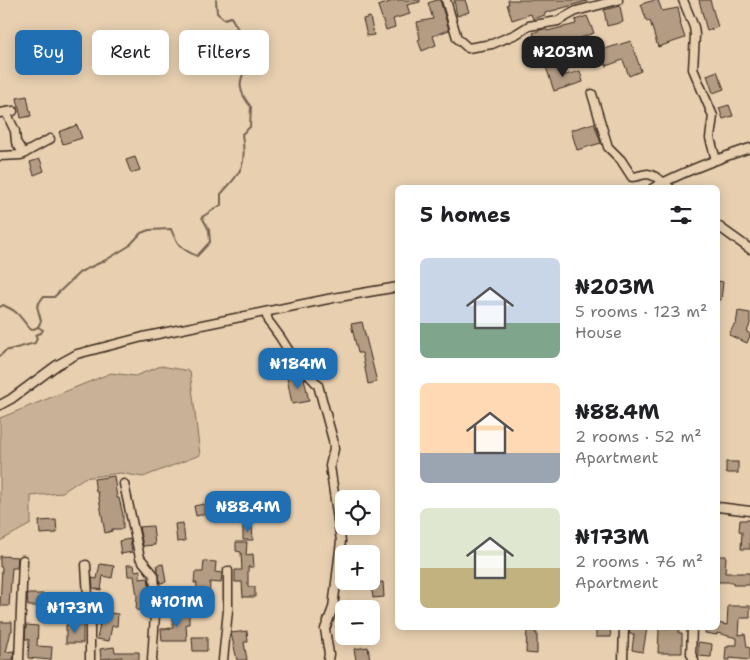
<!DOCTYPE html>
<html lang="en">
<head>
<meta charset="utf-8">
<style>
	:root { --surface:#fff; --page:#f2f2f2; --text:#202124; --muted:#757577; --accent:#1f6fb2 }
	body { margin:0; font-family:"Shantell Sans",sans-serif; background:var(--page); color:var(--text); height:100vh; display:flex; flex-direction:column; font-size:19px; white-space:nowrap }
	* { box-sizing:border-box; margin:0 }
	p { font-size:16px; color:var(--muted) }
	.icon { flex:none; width:28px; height:28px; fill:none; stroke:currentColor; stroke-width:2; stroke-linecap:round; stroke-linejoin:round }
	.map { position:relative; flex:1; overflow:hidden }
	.sheet { position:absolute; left:395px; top:185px; width:325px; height:445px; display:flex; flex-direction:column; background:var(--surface); border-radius:8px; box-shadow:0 2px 12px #0003 }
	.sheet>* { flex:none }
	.guide { position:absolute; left:15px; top:30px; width:305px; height:45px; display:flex; gap:10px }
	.controls { position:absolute; left:335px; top:490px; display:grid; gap:10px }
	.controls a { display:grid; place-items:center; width:45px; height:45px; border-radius:8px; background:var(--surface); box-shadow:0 2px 12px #0003; font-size:25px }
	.price { position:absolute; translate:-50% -42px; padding:0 11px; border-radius:10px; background:var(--accent); color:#fff; font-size:16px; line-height:32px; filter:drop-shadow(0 1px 2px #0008) }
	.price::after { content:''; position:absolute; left:50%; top:30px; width:15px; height:11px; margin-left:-8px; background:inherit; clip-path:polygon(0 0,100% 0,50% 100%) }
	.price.current { background:#222; color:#fff }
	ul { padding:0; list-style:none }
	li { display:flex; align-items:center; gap:15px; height:125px; padding:0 25px }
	li span { display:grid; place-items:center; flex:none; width:140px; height:100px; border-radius:8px; color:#555 }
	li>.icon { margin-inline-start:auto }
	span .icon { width:60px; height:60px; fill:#fffc; stroke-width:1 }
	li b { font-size:21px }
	h2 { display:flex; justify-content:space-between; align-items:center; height:60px; padding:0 25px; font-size:21px }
	.tag { padding:0 18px; border-radius:8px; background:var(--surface); box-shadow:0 2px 12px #0003; font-size:18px; line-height:45px }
	.tag.current { background:var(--accent); color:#fff }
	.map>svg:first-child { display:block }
	.green { fill:#c8b196; stroke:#826e5a }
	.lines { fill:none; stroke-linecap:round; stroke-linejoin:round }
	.stream { stroke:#766451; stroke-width:2 }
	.building { fill:#b39c83; stroke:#3b2a1e }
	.street-casing { stroke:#3b2a1e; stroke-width:11 }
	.street { stroke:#e7cfb0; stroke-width:8 }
</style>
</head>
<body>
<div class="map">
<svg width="750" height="660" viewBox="0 0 750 660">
	<rect width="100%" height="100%" fill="#e7cfb0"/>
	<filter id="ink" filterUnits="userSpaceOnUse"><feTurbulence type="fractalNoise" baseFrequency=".02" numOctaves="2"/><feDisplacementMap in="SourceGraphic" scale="10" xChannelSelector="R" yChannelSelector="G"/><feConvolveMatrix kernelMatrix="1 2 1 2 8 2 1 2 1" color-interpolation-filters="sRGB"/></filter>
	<g filter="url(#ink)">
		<path class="green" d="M161,366L190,371L200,455L143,477L120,473L84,478L61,493L31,496V524L0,541V418L111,373L135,376Z"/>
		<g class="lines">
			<g class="stream">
				<path d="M0,307L3,305C21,313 19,317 31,330L38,327L41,321L37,306L43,297H54L80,272L106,260L129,246L141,233L149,230L171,229C177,245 181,249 197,256L210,242L209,230L202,217L221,205V194C242,171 247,166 242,134L250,127L251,107C239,92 237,83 247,66L239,50V31L231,17L224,19L217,13L216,0"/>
				<path d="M0,356L5,351L35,343L37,338L35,335L41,333L43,330L38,327"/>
			</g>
		</g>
		<g class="building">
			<path d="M396,0H420V2L407,5L410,14L393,19L395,27L386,30L378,6Z"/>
			<path d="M437,0H440L449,30L433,36L436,45L422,51L418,40L420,39L417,22L433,19L428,3Z"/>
			<path d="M454,0H465L469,12L457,16Z"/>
			<path d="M508,0H586L587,1L545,13V15L533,19L531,14L512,20L507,4H509Z"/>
			<path d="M655,0H658L662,11L678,8L681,23H680L685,38L658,47L650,21L647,22L641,4Z"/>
			<path d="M699,0H710L718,27L707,31Z"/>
			<path d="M620,6L623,22L607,26L604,10Z"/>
			<path d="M587,16L594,33L574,40L575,43L555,47L540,53L533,33L543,29H546L547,31L576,24L575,20Z"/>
			<path d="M370,17L374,35L367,36L363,19Z"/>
			<path d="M631,41L641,71L629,76L623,60L606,66L601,50Z"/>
			<path d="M558,63L562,76L580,71L583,82L554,91L546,67Z"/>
			<path d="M717,71L724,89L713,93L707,75Z"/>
			<path d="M27,96L31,116L21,118L17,98Z"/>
			<path d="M729,105L733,116L723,119L719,108Z"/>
			<path d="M594,123L601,143L577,150L571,130Z"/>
			<path d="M77,125L82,138L63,144L59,132Z"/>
			<path d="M135,157L140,170L131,173L126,160Z"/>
			<path d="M40,159L44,171L34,175L30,162Z"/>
			<path d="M718,281L723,282L721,300H718Z"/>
			<path d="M738,311L750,313V324L747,332L750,334V336L747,343L729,335L734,325H736Z"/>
			<path d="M362,322L377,382L368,384L362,353H358L351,324Z"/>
			<path d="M301,375L304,378L309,401L292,404L287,378Z"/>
			<rect x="726" y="462" width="12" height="11"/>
			<path d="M114,476L117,498H119L123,515V529H112V531L105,533L98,492H96L94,479Z"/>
			<path d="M204,504L205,514L196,516L194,506Z"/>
			<path d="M56,520L57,533L40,534L39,521Z"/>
			<path d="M740,520H750V549H741L742,532L739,531Z"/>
			<path d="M183,523L185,541L177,542L175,524Z"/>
			<path d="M243,525H252L253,540H243Z"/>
			<path d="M153,526L155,545L143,546L139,527Z"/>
			<path d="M130,539L132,552L121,554L119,541Z"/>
			<path d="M236,542H247L246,555L253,554L254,567H248V587H255V597H243L242,582H235V570H242L241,552L236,551Z"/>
			<path d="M0,556L18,557L17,568H12L9,606H0L2,567H0Z"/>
			<path d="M718,556H726L725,573H750V585H733V582H718Z"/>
			<path d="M204,561L216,562L215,572L222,573L221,583L210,582L209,602L196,601L197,583H194L195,572H203Z"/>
			<path d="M100,564L114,566L112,578L103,576L101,590L93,588L92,578L97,579Z"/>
			<path d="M163,564L166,582L160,583L157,565Z"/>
			<path d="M127,565H134L135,571L140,570V579L148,578L150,590L147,611L136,610L137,596L134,576H128Z"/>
			<path d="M383,582L384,597L373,598L371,583Z"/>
			<path d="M27,594H44V606H28Z"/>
			<path d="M728,606H750V618H740L739,635L745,634L747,647L750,648V660L730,658V660H725L726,647H729V645H737V638L717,633V635L705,633L706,628H718V623L727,625Z"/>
			<path d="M96,612L118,614L117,626H112L109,641L97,639L100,625L95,624Z"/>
			<path d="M173,612H189V624H186L187,641H162L161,629L173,628Z"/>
			<path d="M0,622H12V631H11L6,652L14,651L13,660H0Z"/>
			<path d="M26,625L38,626L37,646L52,647L51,660L28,658L29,639H25Z"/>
			<rect x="66" y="625" width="17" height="18"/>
			<path d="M527,628H534L535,633H537V654L526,653Z"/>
			<path d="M596,628H610L611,637H596Z"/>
			<path d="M630,628H647L643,652L632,650L634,634H629Z"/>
			<path d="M659,628H679V633H682V653H658Z"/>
			<path d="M247,631L248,642H244L247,660H237L231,633Z"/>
			<path d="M192,637H207V651H193Z"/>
			<path d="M698,642L712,644L711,657L698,656Z"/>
			<path d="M114,647L115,652H139V660H122V657L101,659L100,649Z"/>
			<path d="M368,647L370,660H356L354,649Z"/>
		</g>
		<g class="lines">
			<defs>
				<g id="street">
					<path d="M446,0L457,38L468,48L492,44L516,34L529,26L558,21L576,11L618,0"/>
					<path d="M683,0L694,27L695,35L693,69L713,116L710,138L716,160"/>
					<path d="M592,94L608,147L621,160L632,177C637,177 643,174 648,174C656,175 664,183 670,188"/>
					<path d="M6,112L15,131L16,142L24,154"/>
					<path d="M0,113L13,111"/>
					<path d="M0,156L21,155L50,139"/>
					<path d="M653,188C684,171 717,159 750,148"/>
					<path d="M718,226L750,249"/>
					<path d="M266,312L268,321L272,326L280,337L294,359L318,385L333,440L334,449L330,466L341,541L333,608L325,629L329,654L328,660"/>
					<path d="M0,405L11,399L57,365L77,354L143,337L333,298L398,287"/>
					<path d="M124,484L140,558L154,575L156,599L152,660"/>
					<path d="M718,507L750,511"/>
					<path d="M86,565L90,628V660"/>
					<path d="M692,628L691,654L694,660"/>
					<path d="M19,660L23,560"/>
					<path d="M223,660L228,610V571"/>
					<path d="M623,660L624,628"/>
				</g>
			</defs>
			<use href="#street" class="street-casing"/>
			<use href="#street" class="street"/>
		</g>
	</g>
</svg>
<div class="controls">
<a><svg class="icon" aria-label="locate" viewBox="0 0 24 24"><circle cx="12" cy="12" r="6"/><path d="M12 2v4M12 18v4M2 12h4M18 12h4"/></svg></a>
<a>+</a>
<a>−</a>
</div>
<b class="price current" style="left:563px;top:78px">₦203M</b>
<b class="price" style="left:298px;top:390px">₦184M</b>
<b class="price" style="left:248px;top:533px">₦88.4M</b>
<b class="price" style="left:177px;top:628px">₦101M</b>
<b class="price" style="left:75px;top:634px">₦173M</b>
<div class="guide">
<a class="tag current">Buy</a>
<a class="tag">Rent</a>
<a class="tag">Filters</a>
</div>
<section class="sheet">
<h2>5 homes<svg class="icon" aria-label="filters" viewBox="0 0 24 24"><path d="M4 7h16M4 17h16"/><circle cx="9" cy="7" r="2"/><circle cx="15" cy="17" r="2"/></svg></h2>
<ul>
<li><span style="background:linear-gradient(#c9d6e8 65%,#7fa58c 0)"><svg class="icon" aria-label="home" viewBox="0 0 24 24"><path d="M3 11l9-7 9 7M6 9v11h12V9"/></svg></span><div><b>₦203M</b><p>5 rooms · 123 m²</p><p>House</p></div></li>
<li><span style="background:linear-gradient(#ffd9b3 70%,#9aa5b1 0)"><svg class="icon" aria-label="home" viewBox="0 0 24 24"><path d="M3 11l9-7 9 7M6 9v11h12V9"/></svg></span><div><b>₦88.4M</b><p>2 rooms · 52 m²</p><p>Apartment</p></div></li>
<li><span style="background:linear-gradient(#dfe7d0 60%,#c2b280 0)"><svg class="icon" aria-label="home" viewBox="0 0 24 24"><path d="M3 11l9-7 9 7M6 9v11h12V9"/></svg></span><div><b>₦173M</b><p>2 rooms · 76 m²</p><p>Apartment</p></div></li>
</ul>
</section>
</div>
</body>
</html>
